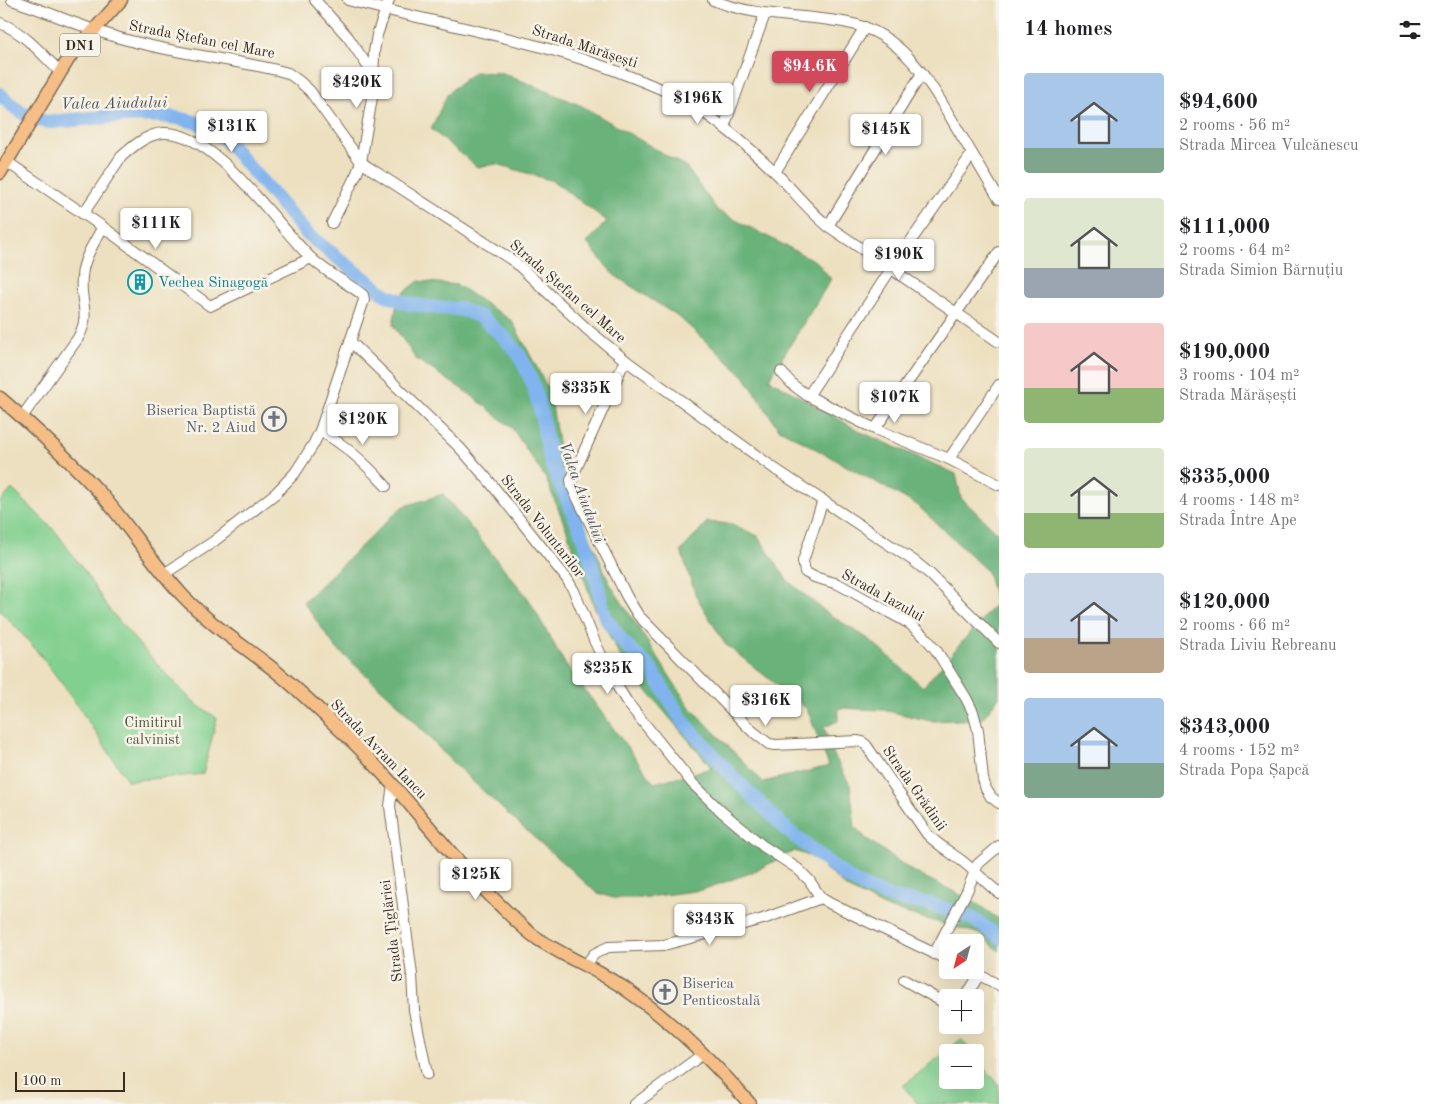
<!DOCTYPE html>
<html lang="en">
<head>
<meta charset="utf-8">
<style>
	:root { --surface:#fff; --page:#f6f6f6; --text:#202124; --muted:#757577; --accent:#d1495b }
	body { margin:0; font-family:"Old Standard TT",serif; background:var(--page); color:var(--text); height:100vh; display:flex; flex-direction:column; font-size:19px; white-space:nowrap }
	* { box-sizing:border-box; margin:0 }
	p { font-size:16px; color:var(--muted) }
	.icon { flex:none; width:28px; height:28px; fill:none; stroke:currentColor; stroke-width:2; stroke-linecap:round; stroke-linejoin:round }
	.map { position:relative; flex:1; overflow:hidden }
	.drawer { display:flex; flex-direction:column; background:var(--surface); width:450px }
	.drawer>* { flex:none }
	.needle { width:32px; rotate:216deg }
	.buttons { position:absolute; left:939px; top:934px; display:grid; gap:10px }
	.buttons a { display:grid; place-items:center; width:45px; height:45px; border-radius:5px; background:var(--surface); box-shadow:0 5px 20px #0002; font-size:25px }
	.scale { position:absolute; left:15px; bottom:12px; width:110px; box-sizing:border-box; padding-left:5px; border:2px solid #3b2a1e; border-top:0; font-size:14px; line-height:18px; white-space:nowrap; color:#3b2a1e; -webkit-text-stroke:4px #f7f3e8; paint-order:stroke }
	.price { position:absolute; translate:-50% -42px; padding:0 11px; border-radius:5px; background:#fff; color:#222; font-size:16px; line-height:32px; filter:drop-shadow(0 1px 2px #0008) }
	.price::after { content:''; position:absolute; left:50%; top:30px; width:15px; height:11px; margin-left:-8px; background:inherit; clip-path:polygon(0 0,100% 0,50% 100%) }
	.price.selected { background:var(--accent); color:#fff }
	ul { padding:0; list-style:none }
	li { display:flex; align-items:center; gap:15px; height:125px; padding:0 25px }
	li span { display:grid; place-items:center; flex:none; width:140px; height:100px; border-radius:5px; color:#555 }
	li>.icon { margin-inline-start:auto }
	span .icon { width:60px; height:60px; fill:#fffc; stroke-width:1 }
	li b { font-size:21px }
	h2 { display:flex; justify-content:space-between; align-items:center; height:60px; padding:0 25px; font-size:21px }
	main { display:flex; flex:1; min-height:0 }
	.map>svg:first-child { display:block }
	.green { fill:#82d090; stroke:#5e7d57 }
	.forest { fill:#69b27a; stroke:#526e4c }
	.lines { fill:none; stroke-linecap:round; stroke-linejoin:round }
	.river { stroke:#81b4ee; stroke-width:14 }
	.minor-casing { stroke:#796a57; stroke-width:12 }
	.major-casing { stroke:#796a57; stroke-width:15 }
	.minor { stroke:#fff; stroke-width:10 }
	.major { stroke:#f6be87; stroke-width:12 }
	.labels { text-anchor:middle; stroke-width:5; stroke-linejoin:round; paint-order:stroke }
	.shield { fill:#f7f3e8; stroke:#73665b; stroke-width:1 }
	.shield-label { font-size:14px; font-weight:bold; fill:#3b2a1e }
	.street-label { font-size:15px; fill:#3b2a1e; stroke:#f7f3e8 }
	.culture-label { font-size:15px; fill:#0d838f; stroke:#f7f3e8; text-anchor:start }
	.worship-label { font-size:15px; fill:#5b616d; stroke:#f7f3e8; text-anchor:end }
	.park-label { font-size:15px; fill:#4d543a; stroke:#f7f3e8 }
	.water-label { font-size:16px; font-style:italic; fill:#50535c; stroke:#f7f3e8 }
</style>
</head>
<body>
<main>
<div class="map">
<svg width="999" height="1104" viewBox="0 0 999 1104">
	<rect width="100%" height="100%" fill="#f7f3e8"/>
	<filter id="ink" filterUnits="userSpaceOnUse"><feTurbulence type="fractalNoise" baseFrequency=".02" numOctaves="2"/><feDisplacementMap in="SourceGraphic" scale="10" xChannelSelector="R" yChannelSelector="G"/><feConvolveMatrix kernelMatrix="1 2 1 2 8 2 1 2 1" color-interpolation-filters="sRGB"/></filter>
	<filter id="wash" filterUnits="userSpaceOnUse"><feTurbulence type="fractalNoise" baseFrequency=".0096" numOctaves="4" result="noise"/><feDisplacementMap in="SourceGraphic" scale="20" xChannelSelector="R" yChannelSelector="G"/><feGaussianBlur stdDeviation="1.12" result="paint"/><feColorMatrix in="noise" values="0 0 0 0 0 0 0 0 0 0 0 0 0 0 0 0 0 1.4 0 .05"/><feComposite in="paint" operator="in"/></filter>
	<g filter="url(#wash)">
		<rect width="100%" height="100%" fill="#ede0c0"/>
		<g class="green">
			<path d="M12,489L56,532L85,572L108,608L143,649L194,703L217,718L203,774L128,781C88,722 51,660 0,611V502Z"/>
			<path d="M961,1039L972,1052H948V1080H975V1056L999,1085V1104H918L903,1086Z"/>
		</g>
		<path class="forest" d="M474,72L503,73L582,106L686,167L718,211L817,262L831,279L769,379L861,432L956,474L961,498L999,534V697L982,719L931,721L883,710L838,708V721L824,727L834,755L850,785L855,827L867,839L912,871L973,901L999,919V951L980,934L884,907L847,888L812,857L794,851L753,872L702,890L640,898H613L597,893L509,815L451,761L397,703L336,648L303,602L402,507L443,494L528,598L564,662L654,783L712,768L625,665L595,609L566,528L546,479L512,428L471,395L416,359L393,325L398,297L419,281L457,285L512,321L550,392L563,474L610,584L689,706L763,782L829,766L807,709L725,644L696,596L681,551L707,522L732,524L758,536L787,580L827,613L870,640L923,687L996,603L987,571L917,505L778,428L744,376L680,318L614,275L587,243L607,221L553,181L497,164L477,167L431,129L448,93Z"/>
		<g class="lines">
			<path class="river" d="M0,94C14,109 30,120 50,122C96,119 167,106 209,128C214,131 220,135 225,139L308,235L386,295L409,304L438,308L460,309L481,317L504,337L520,356L532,382L540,409L551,463L583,536L594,570L605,617L622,641L651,669L682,720L734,778L787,830L848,878L866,888L893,898L930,904L972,918L999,937"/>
		</g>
	</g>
	<g filter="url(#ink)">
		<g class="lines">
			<defs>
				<g id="minor">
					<path d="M12,0C52,13 90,31 131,41C179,54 229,59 277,70L288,73L299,81L310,91L361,162L368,167L515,262L588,330L625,360L775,469L914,561L930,574L999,643"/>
					<path d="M315,0L348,37L373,74"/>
					<path d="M348,0C444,26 542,40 634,78C652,85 672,93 689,103C720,122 749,147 775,172C793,190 808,210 828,226L999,342"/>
					<path d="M713,0C755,18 803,14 848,23C904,33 932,86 958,130C972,153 985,176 999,199"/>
					<path d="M0,23C25,33 42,54 60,72"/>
					<path d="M724,127L765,14"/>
					<path d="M7,162L103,227L210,306L311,258"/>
					<path d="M775,172L865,27"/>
					<path d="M83,214L121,157C132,147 147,134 163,133C213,129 276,224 310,257C325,272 346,282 363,295L364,300L320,431L313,445L295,473L276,493L213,542L164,574"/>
					<path d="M332,223L357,173L361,162L373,92L374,52L377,35L389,0"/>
					<path d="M828,226L922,73"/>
					<path d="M350,341L460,448L489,481L567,579L574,591L594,640L611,676L627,702L693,784L722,812L763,846L798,869L809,880L821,898L831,904L948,960"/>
					<path d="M625,360L571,480L572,487L627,597L638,615L751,730L769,744L776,745L857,741L862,742L866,745L927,834C938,845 950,852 962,861C975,871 986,883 999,893"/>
					<path d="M781,372L793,385L808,396L875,429L949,459L999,485"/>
					<path d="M808,396L891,269L972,154"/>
					<path d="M22,417L78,338C92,313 79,303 82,277C83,259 94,243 103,227"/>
					<path d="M875,429L999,252"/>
					<path d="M320,431C345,444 367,465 386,486"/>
					<path d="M949,459L999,385"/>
					<path d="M823,500L803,561L805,572L814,577L838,584L851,591L910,624L926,638L936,650L966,698L973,712L978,730L983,779L986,789L991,797L999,803"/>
					<path d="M393,784L390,806L412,975L414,1010L427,1074"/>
					<path d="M934,954L967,891L978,864L999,846"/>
					<path d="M586,965L594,954L608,947L664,945L763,919L821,898"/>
					<path d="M969,970L999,985"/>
					<path d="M904,980L948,1005"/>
					<path d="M965,998L979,975"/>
					<path d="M635,1104L703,1054"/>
				</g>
				<g id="major">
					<path d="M0,173L69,58L121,0"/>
					<path d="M0,398C36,429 70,460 102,495C130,528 154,565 183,596C209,623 239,643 268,665C298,688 325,716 353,742C406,794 449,857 503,908C514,919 525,930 538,939C565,957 596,969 624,988C670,1020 713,1061 750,1104"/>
				</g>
			</defs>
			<use href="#minor" class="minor-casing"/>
			<use href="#major" class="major-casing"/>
			<use href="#minor" class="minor"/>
			<use href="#major" class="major"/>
		</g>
	</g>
	<defs>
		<symbol id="building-ring" viewBox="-11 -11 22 22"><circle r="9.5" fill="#f7f3e8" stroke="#0f9aa8" stroke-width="1.5"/><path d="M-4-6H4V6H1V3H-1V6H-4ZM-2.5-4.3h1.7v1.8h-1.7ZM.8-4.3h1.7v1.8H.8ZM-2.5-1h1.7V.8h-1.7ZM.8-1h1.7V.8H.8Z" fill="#0f9aa8"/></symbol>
		<symbol id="church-ring" viewBox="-11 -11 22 22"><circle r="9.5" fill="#f7f3e8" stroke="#6b7280" stroke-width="1.5"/><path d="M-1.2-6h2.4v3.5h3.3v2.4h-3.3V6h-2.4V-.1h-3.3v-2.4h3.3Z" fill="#6b7280"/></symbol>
	</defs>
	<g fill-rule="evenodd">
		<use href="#building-ring" x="126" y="268" width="28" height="28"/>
		<use href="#church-ring" x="260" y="405" width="28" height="28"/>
		<use href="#church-ring" x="651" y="978" width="28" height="28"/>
	</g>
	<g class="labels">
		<rect class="shield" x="60" y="33.5" width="40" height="23" rx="4"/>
		<g class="shield-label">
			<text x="80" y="50">DN1</text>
		</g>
		<g class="street-label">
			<text transform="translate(202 39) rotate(11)" y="5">Strada Ștefan cel Mare</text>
			<text transform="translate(585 46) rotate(18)" y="5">Strada Mărășești</text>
			<text transform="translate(568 291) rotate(41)" y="5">Strada Ștefan cel Mare</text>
			<text transform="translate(543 526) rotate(52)" y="5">Strada Voluntarilor</text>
			<text transform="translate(883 595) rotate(29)" y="5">Strada Iazului</text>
			<text transform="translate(379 749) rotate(46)" y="5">Strada Avram Iancu</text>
			<text transform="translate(915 788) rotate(55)" y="5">Strada Grădinii</text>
			<text transform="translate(391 931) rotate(-97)" y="5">Strada Țiglăriei</text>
		</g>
		<g class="culture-label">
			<text x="158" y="287">Vechea Sinagogă</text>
		</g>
		<g class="worship-label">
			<text x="256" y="415">Biserica Baptistă<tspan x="256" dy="17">Nr. 2 Aiud</tspan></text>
			<text x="682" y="988" text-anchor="start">Biserica<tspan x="682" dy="17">Penticostală</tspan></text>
		</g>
		<g class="park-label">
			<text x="153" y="727">Cimitirul<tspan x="153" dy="17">calvinist</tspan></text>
		</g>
		<g class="water-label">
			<text transform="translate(114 102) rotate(-1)" y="6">Valea Aiudului</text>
			<text transform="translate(583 492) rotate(70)" y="6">Valea Aiudului</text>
		</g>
	</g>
</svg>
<div class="buttons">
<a><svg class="needle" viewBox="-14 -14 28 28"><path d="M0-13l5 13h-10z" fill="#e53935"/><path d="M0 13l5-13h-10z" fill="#757577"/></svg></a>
<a>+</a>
<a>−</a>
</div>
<div class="scale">100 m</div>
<b class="price selected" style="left:810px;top:93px">$94.6K</b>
<b class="price" style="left:357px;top:109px">$420K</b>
<b class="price" style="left:698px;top:125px">$196K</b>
<b class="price" style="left:232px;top:153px">$131K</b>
<b class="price" style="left:886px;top:156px">$145K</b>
<b class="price" style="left:156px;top:250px">$111K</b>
<b class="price" style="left:899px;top:281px">$190K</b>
<b class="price" style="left:586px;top:415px">$335K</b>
<b class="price" style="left:895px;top:424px">$107K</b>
<b class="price" style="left:363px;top:446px">$120K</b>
<b class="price" style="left:608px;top:695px">$235K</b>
<b class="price" style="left:766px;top:727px">$316K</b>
<b class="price" style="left:476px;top:901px">$125K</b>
<b class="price" style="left:710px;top:946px">$343K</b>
</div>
<section class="drawer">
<h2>14 homes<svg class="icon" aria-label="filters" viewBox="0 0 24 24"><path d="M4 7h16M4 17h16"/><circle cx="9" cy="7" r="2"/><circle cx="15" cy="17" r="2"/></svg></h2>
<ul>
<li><span style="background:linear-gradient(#a9c7e8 75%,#7fa58c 0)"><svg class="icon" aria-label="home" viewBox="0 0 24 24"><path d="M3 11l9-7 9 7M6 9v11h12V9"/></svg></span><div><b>$94,600</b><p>2 rooms · 56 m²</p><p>Strada Mircea Vulcănescu</p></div></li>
<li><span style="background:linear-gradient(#dfe7d0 70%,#9aa5b1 0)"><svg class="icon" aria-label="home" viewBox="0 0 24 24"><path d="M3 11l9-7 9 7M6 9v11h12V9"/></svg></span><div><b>$111,000</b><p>2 rooms · 64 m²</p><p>Strada Simion Bărnuțiu</p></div></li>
<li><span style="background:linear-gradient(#f6c9c9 65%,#8fb573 0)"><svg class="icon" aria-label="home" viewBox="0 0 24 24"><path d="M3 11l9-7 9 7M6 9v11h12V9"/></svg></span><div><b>$190,000</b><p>3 rooms · 104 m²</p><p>Strada Mărășești</p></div></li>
<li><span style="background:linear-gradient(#dfe7d0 65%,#8fb573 0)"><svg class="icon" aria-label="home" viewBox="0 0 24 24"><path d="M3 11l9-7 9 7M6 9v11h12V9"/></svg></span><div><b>$335,000</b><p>4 rooms · 148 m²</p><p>Strada Între Ape</p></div></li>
<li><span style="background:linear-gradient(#c9d6e8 65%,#b9a48a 0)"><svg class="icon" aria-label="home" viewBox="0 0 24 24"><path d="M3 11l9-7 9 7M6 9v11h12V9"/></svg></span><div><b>$120,000</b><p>2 rooms · 66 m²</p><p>Strada Liviu Rebreanu</p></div></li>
<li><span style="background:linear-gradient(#a9c7e8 65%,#7fa58c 0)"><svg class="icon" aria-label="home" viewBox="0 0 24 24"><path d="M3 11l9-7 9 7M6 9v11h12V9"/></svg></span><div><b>$343,000</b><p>4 rooms · 152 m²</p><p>Strada Popa Șapcă</p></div></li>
</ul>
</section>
</main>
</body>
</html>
